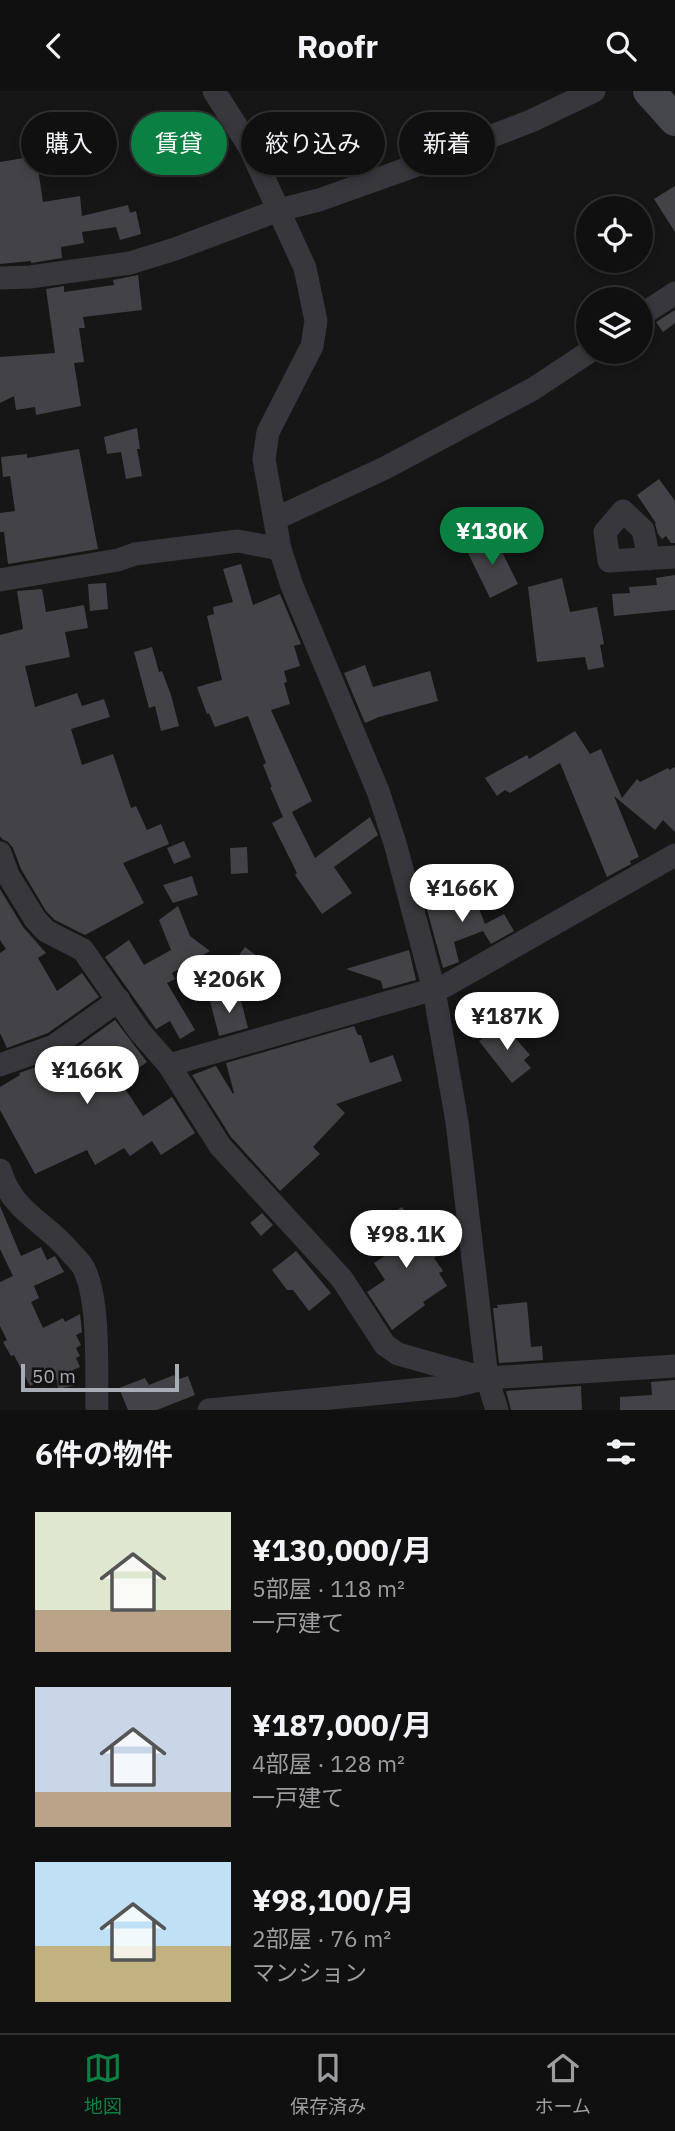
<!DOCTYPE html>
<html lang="ja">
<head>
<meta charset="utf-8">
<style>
	:root { --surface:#101011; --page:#1e1e1f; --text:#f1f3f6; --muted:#9c9d9f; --line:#303031; --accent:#0b8043 }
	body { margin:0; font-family:"IBM Plex Sans","Noto Sans JP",sans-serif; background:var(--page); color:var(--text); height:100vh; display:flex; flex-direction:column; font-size:26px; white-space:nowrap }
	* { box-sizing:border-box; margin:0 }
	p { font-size:23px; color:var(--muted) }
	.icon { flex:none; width:38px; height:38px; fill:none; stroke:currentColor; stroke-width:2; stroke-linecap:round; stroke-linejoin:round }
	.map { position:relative; height:1319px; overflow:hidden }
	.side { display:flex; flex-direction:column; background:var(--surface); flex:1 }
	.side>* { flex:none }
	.hud { position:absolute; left:21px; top:21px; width:634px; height:63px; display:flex; gap:14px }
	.tools { position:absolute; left:576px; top:105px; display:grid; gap:14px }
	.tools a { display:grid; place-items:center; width:77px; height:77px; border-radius:50%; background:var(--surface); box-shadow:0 4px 10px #0003,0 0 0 2px var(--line); font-size:35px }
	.scale { position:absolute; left:21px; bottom:18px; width:158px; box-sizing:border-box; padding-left:7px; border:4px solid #a9abb6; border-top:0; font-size:19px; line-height:24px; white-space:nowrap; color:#a9abb6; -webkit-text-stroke:5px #111112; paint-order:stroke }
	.price { position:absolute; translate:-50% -60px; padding:0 16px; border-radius:24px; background:#fff; color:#222; font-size:23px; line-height:46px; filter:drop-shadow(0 2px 4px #0008) }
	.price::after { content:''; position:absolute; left:50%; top:42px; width:21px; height:16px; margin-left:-10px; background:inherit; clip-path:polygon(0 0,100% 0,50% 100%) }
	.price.current { background:var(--accent); color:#fff }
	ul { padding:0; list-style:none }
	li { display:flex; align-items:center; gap:21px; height:175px; padding:0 35px }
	li span { display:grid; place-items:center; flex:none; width:196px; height:140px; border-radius:0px; color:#555 }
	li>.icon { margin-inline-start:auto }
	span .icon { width:84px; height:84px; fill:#fffc; stroke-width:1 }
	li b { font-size:30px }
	h2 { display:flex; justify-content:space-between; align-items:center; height:84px; padding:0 35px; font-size:30px }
	.tag { padding:0 24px; border-radius:32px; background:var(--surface); box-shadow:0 4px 10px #0003,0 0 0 2px var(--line); font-size:24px; line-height:63px }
	.tag.current { background:var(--accent); color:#fff }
	header { display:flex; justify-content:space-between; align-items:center; height:91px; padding:0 35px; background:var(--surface); font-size:32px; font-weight:700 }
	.menu { display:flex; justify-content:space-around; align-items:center; height:98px; border-top:2px solid var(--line); background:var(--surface); font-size:19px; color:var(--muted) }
	.menu a { display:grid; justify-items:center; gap:4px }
	.menu .current { color:var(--accent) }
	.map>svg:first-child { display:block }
	.building { fill:#434347 }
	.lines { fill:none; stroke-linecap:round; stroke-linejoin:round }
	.street { stroke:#37373c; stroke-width:23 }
	.secondary { stroke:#45464c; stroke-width:32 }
</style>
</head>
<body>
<header><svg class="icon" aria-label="back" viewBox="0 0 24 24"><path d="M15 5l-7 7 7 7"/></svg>Roofr<svg class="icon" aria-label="search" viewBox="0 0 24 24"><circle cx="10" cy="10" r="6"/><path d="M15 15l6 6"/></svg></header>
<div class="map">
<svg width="675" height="1319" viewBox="0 0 675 1319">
	<rect width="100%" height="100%" fill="#161617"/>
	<g class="building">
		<path d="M36,65L43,111L80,105L82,125L128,114L130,122L136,120L141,143L120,149L116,136L82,141L84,152L61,156L62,167L31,172V170L0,173V71Z"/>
		<path d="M675,95V141L654,108Z"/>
		<path d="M138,184L142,219L83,226L85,237H79L84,271L74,272L81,315L36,324L35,316L16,319L14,305L0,312V266L55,262L46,198L64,195V201L114,194L113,189Z"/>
		<path d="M675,219V232L663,241L656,231Z"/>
		<path d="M137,337L140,358H137L142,385L126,388L121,361L107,363L104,346Z"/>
		<path d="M79,358L98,458L8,473L4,441H0V422L15,420L10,385L3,386L1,366L27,363V367Z"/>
		<path d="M659,388L675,410V452H671L666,445L662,448L658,443L655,433L656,432L637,404Z"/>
		<path d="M494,445L518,493L490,507L466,458Z"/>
		<path d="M241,473L253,514L280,503L301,553L294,555L300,575L284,580L287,591L284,592L290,613L271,619L312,710L292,721L315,767L370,726L378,744L334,776L352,802L322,823L295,784L297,782L272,732L283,726L270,696H272L263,674L266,672L248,625L215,636L209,622L207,623L197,596L222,589L207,525L214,523L213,516L233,511L223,478Z"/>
		<path d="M675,484V519L614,525L612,503L630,502L629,496L657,494L656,487Z"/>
		<path d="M562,487L570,521L597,516L604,553L600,554L604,576L588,579L585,566L537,571L528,496Z"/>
		<path d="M106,492L108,518L90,520L88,493Z"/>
		<path d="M42,498L46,521L84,514L88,537L65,541L70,566L25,575L35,616L77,602L82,615L104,608L110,626L71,638L82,674L113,663L131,717L136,715L147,739L161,733L169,753L123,772L144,812L85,844L55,829L46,820L21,778L13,757L8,751L2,748L0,745V544L23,538L17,500Z"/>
		<path d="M152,556L159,581L162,580L171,604L179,635L161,640L155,615L149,617L134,561Z"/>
		<path d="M365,574L373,596L430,580L438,610L379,626L365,632L344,582Z"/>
		<path d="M575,640L590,663L601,658L622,707L637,688L640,691L668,677L669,679L675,676V741L663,729L655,739L614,705L639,766L630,770L631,773L607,786L560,672L510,702L505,699L497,705L485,687L527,664L529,668Z"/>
		<path d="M184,750L191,766L174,773L167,757Z"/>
		<path d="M247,756L248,782L231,783L230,757Z"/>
		<path d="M192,785L198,804L173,812L163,794Z"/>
		<path d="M471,797L485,833L504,823L514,840L491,853L483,840L454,851L459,871L443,877L426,815Z"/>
		<path d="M0,798L23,836L46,862L38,867L57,900L82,882L99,906L48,942L7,957L0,942V862L6,858L0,849Z"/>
		<path d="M178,815L190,845L210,860L172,882L175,888L167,892L195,939L180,948L170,930L156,938L105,866L129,849L144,874L171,859L159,829Z"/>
		<path d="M245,856L268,873L267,876L273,881L261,897L236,868Z"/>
		<path d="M409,859L416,889L383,898L381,890L346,878Z"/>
		<path d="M239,902L248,937L219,945L210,910Z"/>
		<path d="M115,929L147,971L120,990L143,1025L172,1006L195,1042L161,1064L152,1050L130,1065L124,1057L95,1074L87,1059L35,1083L0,1019V996L20,984L19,982L62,967Z"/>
		<path d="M502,932L530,964L524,969L531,977L512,992L479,950Z"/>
		<path d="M354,935L358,944H361L370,972L393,964L402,990L336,1013L345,1022L313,1056L320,1063L280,1100L231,1046L192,984L216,975L233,1003L234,1002L226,972Z"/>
		<path d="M0,1115L21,1165L41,1156L47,1169L55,1165L64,1181L34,1195L39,1207L31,1211L43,1237L63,1227L65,1231L80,1223L82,1241L76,1244L81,1254L76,1257L80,1265L76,1267L80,1276L73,1279L76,1294L58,1298L57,1288L50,1292L47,1286L30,1295L14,1264L11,1265L3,1251L7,1249L0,1235V1191L13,1185L0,1158Z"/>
		<path d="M402,1116L408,1125L413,1121L433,1152L442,1161L434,1167L443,1180L439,1182L447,1195L423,1211L425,1214L392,1239L367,1201L385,1189L374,1172L396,1158L379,1130Z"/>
		<path d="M262,1122L273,1134L261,1145L250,1132Z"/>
		<path d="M296,1160L331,1202L309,1220L293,1199H287L272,1179Z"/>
		<path d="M527,1211L531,1256L542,1255L543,1269L499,1272L493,1217H498L497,1214Z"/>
		<path d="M174,1284L176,1289L188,1285L195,1304L157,1319H128L119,1297L145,1287L149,1294Z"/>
		<path d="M675,1289V1319H620V1306L652,1304L651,1291Z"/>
		<path d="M581,1295L582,1319H511L506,1300Z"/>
	</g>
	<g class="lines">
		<g class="street">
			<path d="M214,0L249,55L305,177L316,230L312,255L268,341L264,368L280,458L292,495L378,700L395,752L434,899L457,1031L487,1287L497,1319"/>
			<path d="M0,187L30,186L130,172L175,158L279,119L319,109L409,77L531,30L594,0"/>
			<path d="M640,225L675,202"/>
			<path d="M275,428L385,377L533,298L589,261"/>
			<path d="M649,468L643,439L623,420L605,441L609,470L675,466"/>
			<path d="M0,489L118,469L135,463L238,450L280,458"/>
			<path d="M0,762L8,784L35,828L46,840L83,859L140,941L169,974L445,895L675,764"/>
			<path d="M0,974L54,955L119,909"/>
			<path d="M169,974L220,1055L342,1188L385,1254L398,1263L480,1286"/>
			<path d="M0,1079C13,1123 46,1130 72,1163C77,1168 83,1174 85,1180C100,1214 96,1280 97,1319"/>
			<path d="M209,1319L454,1295L487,1287L675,1275"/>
		</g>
		<path class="secondary" d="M649,0L675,29"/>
	</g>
</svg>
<div class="tools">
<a><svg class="icon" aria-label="locate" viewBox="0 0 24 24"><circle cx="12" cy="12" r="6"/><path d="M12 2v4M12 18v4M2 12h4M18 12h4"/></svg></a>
<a><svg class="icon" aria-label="layers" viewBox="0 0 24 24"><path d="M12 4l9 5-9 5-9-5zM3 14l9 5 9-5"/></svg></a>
</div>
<div class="scale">50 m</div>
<b class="price current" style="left:492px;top:476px">¥130K</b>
<b class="price" style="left:462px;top:833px">¥166K</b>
<b class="price" style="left:229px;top:924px">¥206K</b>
<b class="price" style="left:507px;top:961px">¥187K</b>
<b class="price" style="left:87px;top:1015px">¥166K</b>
<b class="price" style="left:406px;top:1179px">¥98.1K</b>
<div class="hud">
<a class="tag">購入</a>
<a class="tag current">賃貸</a>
<a class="tag">絞り込み</a>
<a class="tag">新着</a>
</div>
</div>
<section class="side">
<h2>6件の物件<svg class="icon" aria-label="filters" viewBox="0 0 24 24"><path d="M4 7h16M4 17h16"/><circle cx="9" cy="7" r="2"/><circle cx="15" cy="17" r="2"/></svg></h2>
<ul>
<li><span style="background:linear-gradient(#dfe7d0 70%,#b9a48a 0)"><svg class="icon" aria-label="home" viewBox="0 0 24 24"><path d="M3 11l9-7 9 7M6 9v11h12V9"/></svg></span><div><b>¥130,000/月</b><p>5部屋 · 118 m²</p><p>一戸建て</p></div></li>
<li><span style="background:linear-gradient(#c9d6e8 75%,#b9a48a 0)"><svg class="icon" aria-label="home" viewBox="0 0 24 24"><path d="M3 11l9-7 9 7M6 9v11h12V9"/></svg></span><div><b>¥187,000/月</b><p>4部屋 · 128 m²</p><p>一戸建て</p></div></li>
<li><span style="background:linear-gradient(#bfe0f5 60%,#c2b280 0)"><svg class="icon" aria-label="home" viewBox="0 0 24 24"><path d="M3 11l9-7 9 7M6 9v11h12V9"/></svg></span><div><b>¥98,100/月</b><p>2部屋 · 76 m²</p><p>マンション</p></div></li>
</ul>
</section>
<nav class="menu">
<a class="current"><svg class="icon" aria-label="map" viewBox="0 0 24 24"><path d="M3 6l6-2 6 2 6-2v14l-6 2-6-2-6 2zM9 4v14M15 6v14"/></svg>地図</a>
<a><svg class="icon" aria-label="saved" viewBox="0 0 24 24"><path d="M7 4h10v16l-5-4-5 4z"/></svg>保存済み</a>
<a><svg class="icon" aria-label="home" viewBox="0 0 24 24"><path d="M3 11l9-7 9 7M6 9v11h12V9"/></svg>ホーム</a>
</nav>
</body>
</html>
